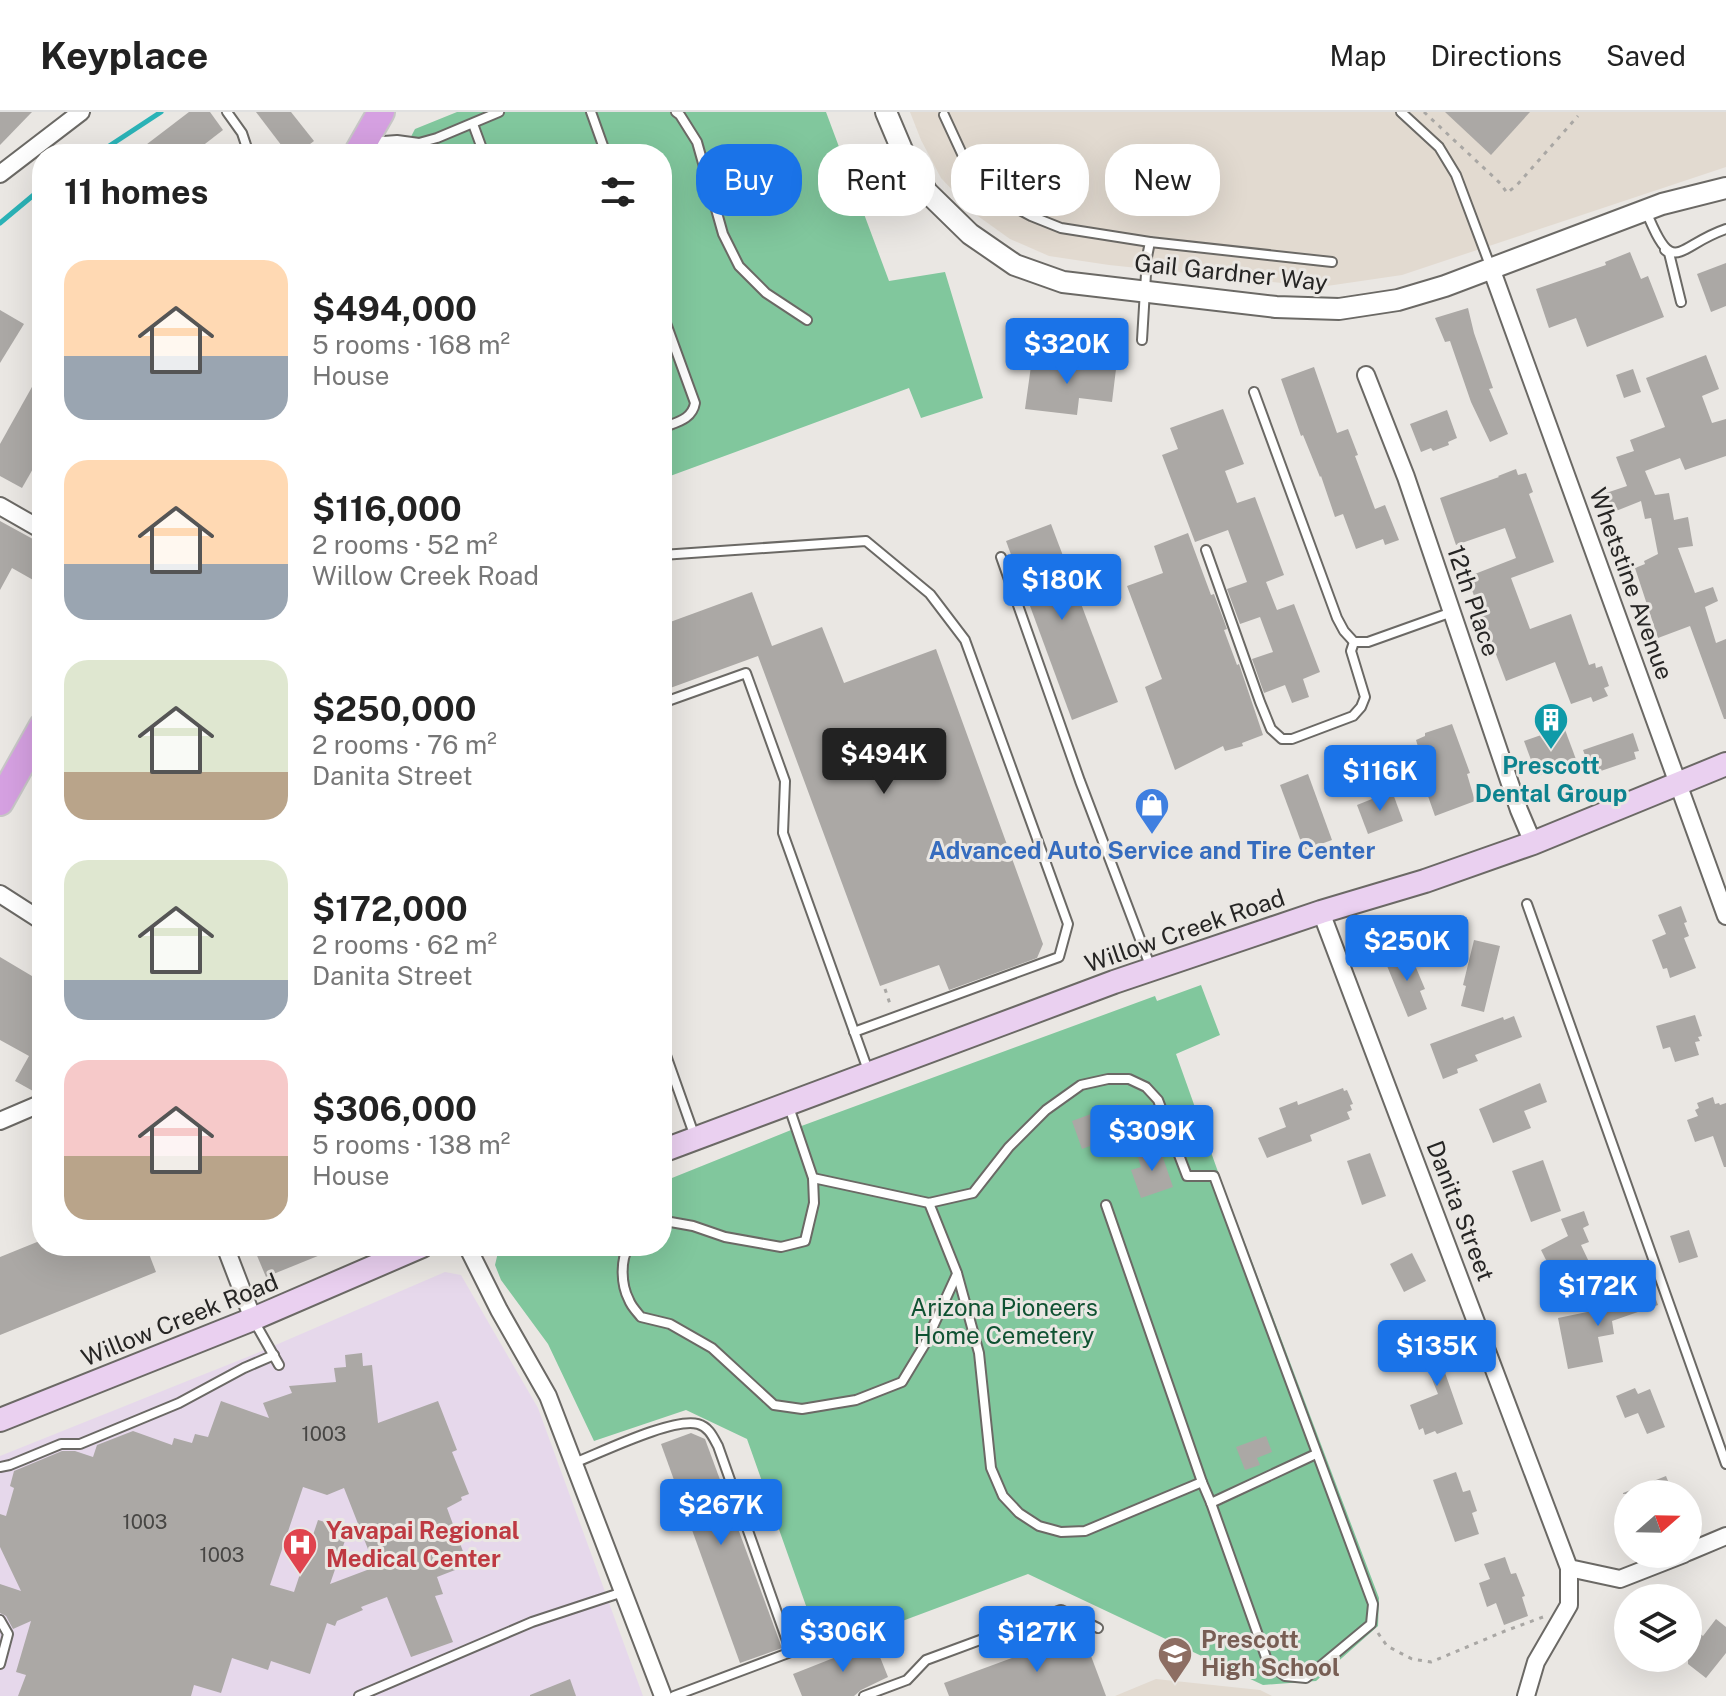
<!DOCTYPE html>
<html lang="en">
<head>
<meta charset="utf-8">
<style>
	:root { --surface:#fff; --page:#f6f6f6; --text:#222; --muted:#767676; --line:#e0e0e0; --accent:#1a73e8 }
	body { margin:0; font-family:"Public Sans",sans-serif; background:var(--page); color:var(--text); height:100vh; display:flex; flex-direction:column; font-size:30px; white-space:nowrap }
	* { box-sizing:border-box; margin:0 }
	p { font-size:26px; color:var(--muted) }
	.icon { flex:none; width:44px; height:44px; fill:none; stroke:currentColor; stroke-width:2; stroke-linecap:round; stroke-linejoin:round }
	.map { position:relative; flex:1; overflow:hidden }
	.details { position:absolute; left:32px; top:32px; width:640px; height:1112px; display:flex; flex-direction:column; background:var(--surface); border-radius:32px; box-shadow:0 8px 32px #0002 }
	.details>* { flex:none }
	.guide { position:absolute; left:696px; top:32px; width:760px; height:72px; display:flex; gap:16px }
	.needle { width:52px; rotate:70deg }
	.tools { position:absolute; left:1614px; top:1368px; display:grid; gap:16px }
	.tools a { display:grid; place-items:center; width:88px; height:88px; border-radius:50%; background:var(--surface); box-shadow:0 8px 32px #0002; font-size:40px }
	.price { position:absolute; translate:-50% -68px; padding:0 18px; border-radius:8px; background:var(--accent); color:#fff; font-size:26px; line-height:52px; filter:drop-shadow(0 2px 4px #0008) }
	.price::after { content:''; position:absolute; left:50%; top:48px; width:24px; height:18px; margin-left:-12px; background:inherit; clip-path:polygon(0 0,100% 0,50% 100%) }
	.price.on { background:#222; color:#fff }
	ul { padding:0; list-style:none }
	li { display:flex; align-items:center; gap:24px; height:200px; padding:0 32px }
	li span { display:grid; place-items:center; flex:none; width:224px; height:160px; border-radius:24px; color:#555 }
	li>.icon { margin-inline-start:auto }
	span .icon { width:96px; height:96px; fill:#fffc; stroke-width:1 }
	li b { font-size:34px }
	h2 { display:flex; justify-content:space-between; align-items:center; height:96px; padding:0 32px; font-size:34px }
	.pill { padding:0 28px; border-radius:32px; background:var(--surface); box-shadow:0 8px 32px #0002; font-size:28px; line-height:72px }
	.pill.on { background:var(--accent); color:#fff }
	header { display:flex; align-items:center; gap:48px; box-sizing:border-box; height:112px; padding:0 40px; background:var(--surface); border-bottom:2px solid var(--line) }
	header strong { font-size:38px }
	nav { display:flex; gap:44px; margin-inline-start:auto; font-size:28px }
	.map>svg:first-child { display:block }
	.built { fill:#e2dad0 }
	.medical { fill:#e6d8eb }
	.green { fill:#81c79d }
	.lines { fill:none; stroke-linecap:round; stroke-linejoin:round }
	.stream { stroke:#2bb3b7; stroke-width:5 }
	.building { fill:#aba8a5; fill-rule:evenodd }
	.service-casing { stroke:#6b6965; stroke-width:12 }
	.minor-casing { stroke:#6b6965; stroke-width:20 }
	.tertiary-casing { stroke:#6b6965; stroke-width:24 }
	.secondary-casing { stroke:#6b6965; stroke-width:26 }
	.primary-casing { stroke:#c7c6c6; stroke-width:30 }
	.path { stroke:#a9a7a4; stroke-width:3; stroke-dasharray:4 6; stroke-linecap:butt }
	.service { stroke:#fff; stroke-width:8 }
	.minor { stroke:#fff; stroke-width:16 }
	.tertiary { stroke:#fff; stroke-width:20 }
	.secondary { stroke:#ead0f0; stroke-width:22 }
	.primary { stroke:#d5a0e1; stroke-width:26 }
	.labels { text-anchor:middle; stroke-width:6; stroke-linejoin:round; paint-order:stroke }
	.number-label { font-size:20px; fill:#474644 }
	.street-label { font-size:24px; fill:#262524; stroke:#eae7e3 }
	.culture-label { font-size:24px; font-weight:bold; fill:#0d838f; stroke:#eae7e3 }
	.shop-label { font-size:24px; font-weight:bold; fill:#366cbe; stroke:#eae7e3 }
	.park-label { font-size:24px; fill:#0f5232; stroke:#eae7e3 }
	.health-label { font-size:24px; font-weight:bold; fill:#be3a42; stroke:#eae7e3; text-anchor:start }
	.education-label { font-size:24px; font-weight:bold; fill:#785e54; stroke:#eae7e3; text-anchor:start }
</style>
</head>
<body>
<header>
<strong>Keyplace</strong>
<nav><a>Map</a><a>Directions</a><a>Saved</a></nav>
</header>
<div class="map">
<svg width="1726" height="1584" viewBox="0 0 1726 1584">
	<rect width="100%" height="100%" fill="#eae7e3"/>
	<g class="built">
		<path d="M910,0H1726V55L1402,163L1320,175L1109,153L1049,144L1010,127L975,102L941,66L921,28Z"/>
		<path d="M1156,1567L1260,1578L1272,1584H1115Z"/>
	</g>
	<path class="medical" d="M445,1160L461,1163L538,1296L643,1584H0V1344L257,1241Z"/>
	<g class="green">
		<path d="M457,0H826L889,169L945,160L983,286L921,306L909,276L662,367V42H402L415,17Z"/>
		<path d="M1201,873L1220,923L1176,942L1217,1057L1379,1486L1378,1514L1316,1569L1263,1573L1028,1462L822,1539L747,1327L686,1298L594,1329L548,1232L501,1168L495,1153L499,1136L504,1134H662V1070L796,1016L1155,884L1157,889Z"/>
	</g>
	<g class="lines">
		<g class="stream">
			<path d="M97,42L161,0"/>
			<path d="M0,111L42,76"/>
		</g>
	</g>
	<g class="building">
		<path d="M0,0H32L0,33Z"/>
		<path d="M189,0H210L223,18L192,42H134Z"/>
		<path d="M256,0H291L314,29L297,42H288Z"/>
		<path d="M1445,0H1530L1491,43Z"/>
		<path d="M1630,140L1641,167L1648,164L1664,205L1587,235L1576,206L1549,216L1536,177L1606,153L1605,150Z"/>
		<path d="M1726,151V194L1711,200L1697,162Z"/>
		<path d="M1468,196L1474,221L1493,276L1489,277L1508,322L1490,330L1471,290L1450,229L1445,230L1435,206Z"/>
		<path d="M0,198L24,212L0,251Z"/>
		<path d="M1706,243L1719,277L1702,284L1712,311L1726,307V344L1685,358L1680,346L1645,359L1655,383L1669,381L1674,408L1688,405L1693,434L1678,436L1695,481L1713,475L1718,489L1705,495L1716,531L1726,527V607H1724L1690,514L1658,526L1635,456L1645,452L1644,449L1658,442L1651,406L1645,407L1641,389L1611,401L1603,382L1627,374L1616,345L1634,339L1630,328L1665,315L1646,266Z"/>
		<path d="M1032,247L1116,257L1112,290L1079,286L1077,303L1025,297Z"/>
		<path d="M1314,255L1337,321L1348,317L1358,343L1355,344L1375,397L1385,393L1399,428L1385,433L1383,427L1356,437L1343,402L1335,405L1321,364L1320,365L1303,323L1301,324L1281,267Z"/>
		<path d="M42,257V341L22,376L0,364V332Z"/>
		<path d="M1633,257L1641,280L1624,286L1616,263Z"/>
		<path d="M1223,297L1244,352L1225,359L1237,391L1255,385L1284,463L1266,470L1277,498L1294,492L1320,560L1303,567L1309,585L1292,591L1285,573L1264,581L1252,547L1273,540L1260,505L1240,512L1227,477L1247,470L1228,418L1195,430L1162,343L1178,337L1170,316Z"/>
		<path d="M1447,298L1457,326L1448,330L1449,333L1433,339L1431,336L1421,340L1410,312Z"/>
		<path d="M1516,357L1518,363L1526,361L1533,380L1529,382L1554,450L1511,466L1530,517L1571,502L1589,553L1595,551L1596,556L1602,554L1609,574L1604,576L1608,584L1593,590L1591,585L1571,592L1555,550L1506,569L1467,465L1516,446L1505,416L1456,433L1440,386L1499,365L1498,364Z"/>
		<path d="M0,409L42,432V473L12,456L0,478Z"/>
		<path d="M1051,412L1118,590L1072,608L1006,429Z"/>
		<path d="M1188,421L1211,483L1214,482L1227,517L1224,518L1237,553L1239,552L1263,623L1242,631L1243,634L1225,639L1223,634L1175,658L1145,575L1162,567L1127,474L1163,461L1154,434Z"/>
		<path d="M752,480L772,534L822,515L844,571L936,537L1043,832L1037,846L949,878L939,853L880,874L758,544L662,579V513Z"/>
		<path d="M1452,612L1470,661L1467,662L1475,689L1435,704L1423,670L1428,668L1416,628L1425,624V621Z"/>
		<path d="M1564,615L1577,650L1537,664L1524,629Z"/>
		<path d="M1633,621L1639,639L1634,640L1636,647L1592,662L1583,638Z"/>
		<path d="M1308,662L1332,728L1304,738L1280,673Z"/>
		<path d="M1392,679L1403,709L1368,722L1357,693Z"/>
		<path d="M1681,794L1687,810L1684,811L1689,824L1684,826L1696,856L1670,866L1667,856L1663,857L1652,828L1666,822L1658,803Z"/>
		<path d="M1474,828L1500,834L1484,900L1461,894L1466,874L1463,873Z"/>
		<path d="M1409,839L1425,877L1420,879L1427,897L1408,905L1385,849Z"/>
		<path d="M0,845L42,870V962L33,979L15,969L29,944L0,928Z"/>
		<path d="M1695,903L1702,924L1698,925L1700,929L1695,930L1699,943L1675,950L1670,935L1663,937L1656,914Z"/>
		<path d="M1514,904L1522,925L1475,943L1478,949L1457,957L1458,961L1443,967L1430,932L1503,905L1504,908Z"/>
		<path d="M1540,971L1547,990L1524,999L1531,1016L1493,1031L1479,997Z"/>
		<path d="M1343,976L1344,979L1347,978L1353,992L1350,993L1352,998L1347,1000L1350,1007L1310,1023L1312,1029L1267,1046L1258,1026L1286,1015L1279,996L1297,989L1298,993Z"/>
		<path d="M1713,985L1715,992L1719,991L1720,993L1726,991V1055H1724L1713,1024L1695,1030L1687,1008L1698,1004L1695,998L1699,996L1697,991Z"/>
		<path d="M1118,992L1128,1020L1082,1037L1072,1009Z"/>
		<path d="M1159,1034L1173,1075L1141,1086L1131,1058L1141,1055L1137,1042Z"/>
		<path d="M1370,1041L1386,1084L1362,1093L1347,1049Z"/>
		<path d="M1543,1048L1561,1099L1531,1110L1512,1059Z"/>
		<path d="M1584,1099L1589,1113L1583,1116L1589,1130L1581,1133L1599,1171L1576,1183L1565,1161L1555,1166L1541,1138L1568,1124L1561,1107Z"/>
		<path d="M1689,1118L1698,1145L1679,1151L1670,1124Z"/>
		<path d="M42,1128V1134H146L156,1160L0,1223V1145Z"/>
		<path d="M253,1134H340V1135L266,1165Z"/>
		<path d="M1412,1141L1426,1169L1404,1180L1390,1152Z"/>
		<path d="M1651,1174L1658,1193L1612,1209L1614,1222L1598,1225L1603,1250L1568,1257L1558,1206L1626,1192L1623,1184Z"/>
		<path d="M1440,1218L1444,1228L1447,1227L1456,1250L1443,1255L1463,1312L1437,1322L1435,1319L1425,1323L1423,1316L1419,1318L1410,1293L1438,1282L1416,1227Z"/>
		<path d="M362,1241L363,1254L372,1253L378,1311L438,1289L457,1338L452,1340L469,1382L461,1385L462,1388L447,1396L468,1453L437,1465L443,1482L435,1484L453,1530L411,1545L387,1485L361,1495L363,1498L337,1509L335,1514L327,1511L310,1562L271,1549L268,1558L232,1546L221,1581L194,1573L191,1584H18L26,1563L16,1560L31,1509L13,1517L6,1504L0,1501V1472L21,1479L0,1435V1402L6,1404L14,1376L10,1374L14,1359L62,1339H75L93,1345L97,1333L133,1319L172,1333L174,1326L192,1331L195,1322L208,1325L221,1289L269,1306L263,1291L292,1281L289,1274L336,1270L334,1256L346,1255L345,1243ZM303,1375L327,1383L344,1376L375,1455L330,1472L349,1417L318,1408L294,1480L270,1473Z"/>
		<path d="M1635,1276L1638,1282L1650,1277L1665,1315L1647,1322L1638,1301L1625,1306L1616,1284Z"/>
		<path d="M691,1321L705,1327L782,1536L740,1551L661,1332Z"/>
		<path d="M1266,1324L1272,1340L1257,1346L1260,1353L1245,1358L1236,1335Z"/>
		<path d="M1456,1360L1463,1380L1470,1378L1477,1399L1472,1401L1479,1422L1455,1430L1433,1368Z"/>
		<path d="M1666,1364L1673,1382H1623V1381Z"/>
		<path d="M1505,1445L1511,1462L1516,1461L1525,1484L1522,1485L1528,1504L1504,1513L1496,1491L1487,1495L1479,1471L1490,1467L1484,1452Z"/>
		<path d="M1716,1507L1726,1515V1541L1706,1566L1688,1552V1512L1703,1524Z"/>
		<path d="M1082,1520L1106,1584H949L944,1571Z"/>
		<path d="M874,1530L888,1565L861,1578L854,1584H802L793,1562Z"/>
		<path d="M570,1567L576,1584H530V1583Z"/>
	</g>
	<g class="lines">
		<defs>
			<g id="service">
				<path d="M227,0L242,21L249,42"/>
				<path d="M591,0L606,42"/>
				<path d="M676,0L680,3L697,30L723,122L739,154L766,181L807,208"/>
				<path d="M1401,0L1439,35L1456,63L1491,156"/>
				<path d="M944,3L963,44L985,71L1009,92L1031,104L1061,116L1150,130L1332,150"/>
				<path d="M473,12L484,42"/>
				<path d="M370,30L397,28L419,31L437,26L499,0"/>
				<path d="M1646,99C1674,168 1676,134 1726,117"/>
				<path d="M1665,138L1669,141L1681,190"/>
				<path d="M662,200L695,291C692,308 676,310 662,316"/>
				<path d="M1142,228L1147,145L1150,130"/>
				<path d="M1254,280L1337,506L1344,519L1354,530H1368L1452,500"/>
				<path d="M1206,438L1260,590L1271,617L1282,627H1292L1353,604L1361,595L1365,585L1351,539L1354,530"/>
				<path d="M662,443L866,429L930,482L965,528L1068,812L1059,845L854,920"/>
				<path d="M1001,445L1080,669L1151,856"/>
				<path d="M662,591L746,561L785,669L783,721L869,961"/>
				<path d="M1527,792L1726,1352"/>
				<path d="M662,932L695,1025"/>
				<path d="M789,995L813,1066L929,1091L973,1081L1009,1035L1046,998L1081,973L1108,967H1129L1146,975L1158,988L1187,1064H1214L1373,1492L1371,1512L1306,1566L1285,1564L1268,1551L1211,1391L1202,1370L1106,1093"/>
				<path d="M929,1091L957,1161L979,1241L991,1356L1003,1384L1019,1401L1039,1414L1061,1420L1085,1419L1202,1370"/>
				<path d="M662,1110L665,1109L693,1114L725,1125L781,1135L805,1129L814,1091L813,1066"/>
				<path d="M629,1134C620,1148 621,1173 629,1188C631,1194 637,1200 641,1205L670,1212L712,1236L774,1293L802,1297L856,1288L902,1270L925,1232L957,1162"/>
				<path d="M254,1209L279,1253"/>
				<path d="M574,1351C600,1341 673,1305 698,1312C709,1315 713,1325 718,1334L791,1540L674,1584"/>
				<path d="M0,1355L10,1353L61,1332H80L179,1291L244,1256L274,1243"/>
				<path d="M1211,1391L1316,1342"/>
				<path d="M0,1508L8,1522L0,1552"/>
				<path d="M359,1584L532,1510L623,1480"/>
				<path d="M864,1584L907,1568L926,1548L1061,1498L1098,1516"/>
			</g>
			<g id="minor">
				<path d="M0,62L81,0"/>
				<path d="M1491,156L1726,804"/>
				<path d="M1366,263L1406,365L1519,698L1533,731"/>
				<path d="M0,394L42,418"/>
				<path d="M0,782L42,809"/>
				<path d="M1321,800L1569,1456L1620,1467L1684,1442"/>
				<path d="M0,1009L42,991"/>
				<path d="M225,1134L253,1207"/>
				<path d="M467,1134L499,1198L548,1284L663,1584"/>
				<path d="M1688,1440L1726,1424"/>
				<path d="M1526,1584L1536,1550L1569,1493V1456"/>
			</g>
			<path id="tertiary" d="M886,0L905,45L927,80L970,122L1015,153L1063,170L1276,195L1339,197L1398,188L1445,174L1662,92L1726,76"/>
			<g id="secondary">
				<path d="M662,1039L1114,870L1321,800L1425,769L1533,731L1726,652"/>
				<path d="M0,1308L253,1207L422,1134"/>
			</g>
			<g id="primary">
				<path d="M357,42L381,0"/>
				<path d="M0,690L42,615"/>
			</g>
		</defs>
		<use href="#service" class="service-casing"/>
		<use href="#minor" class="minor-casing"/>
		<use href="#tertiary" class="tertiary-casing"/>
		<use href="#secondary" class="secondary-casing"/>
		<use href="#primary" class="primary-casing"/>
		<g class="path">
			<path d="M1424,0L1501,72L1507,81L1517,73L1578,4"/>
			<path d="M885,877L890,892"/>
			<path d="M1378,1521L1387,1534L1412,1547L1431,1550L1505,1519L1543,1505"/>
		</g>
		<use href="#service" class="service"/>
		<use href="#minor" class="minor"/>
		<use href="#tertiary" class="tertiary"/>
		<use href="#secondary" class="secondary"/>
		<use href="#primary" class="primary"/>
	</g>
	<defs>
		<symbol id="building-pin" viewBox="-11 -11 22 30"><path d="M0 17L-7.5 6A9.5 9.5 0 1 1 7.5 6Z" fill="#0f9aa8" stroke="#eae7e3"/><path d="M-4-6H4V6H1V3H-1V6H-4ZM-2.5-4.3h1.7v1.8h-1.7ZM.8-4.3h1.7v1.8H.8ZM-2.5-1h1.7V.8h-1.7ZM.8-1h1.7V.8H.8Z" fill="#fff"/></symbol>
		<symbol id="shop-pin" viewBox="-11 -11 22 30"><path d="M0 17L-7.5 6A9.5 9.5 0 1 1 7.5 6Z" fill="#3f7fe0" stroke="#eae7e3"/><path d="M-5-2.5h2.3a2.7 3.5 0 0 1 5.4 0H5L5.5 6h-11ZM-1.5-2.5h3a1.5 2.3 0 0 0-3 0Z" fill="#fff"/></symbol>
		<symbol id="hospital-pin" viewBox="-11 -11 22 30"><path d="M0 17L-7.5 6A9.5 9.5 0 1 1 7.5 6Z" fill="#e0444e" stroke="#eae7e3"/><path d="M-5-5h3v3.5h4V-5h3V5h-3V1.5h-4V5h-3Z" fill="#fff"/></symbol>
		<symbol id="school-pin" viewBox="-11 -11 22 30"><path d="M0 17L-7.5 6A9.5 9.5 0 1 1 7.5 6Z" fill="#8d6e63" stroke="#eae7e3"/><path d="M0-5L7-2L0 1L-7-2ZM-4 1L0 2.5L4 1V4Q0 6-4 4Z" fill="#fff"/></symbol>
	</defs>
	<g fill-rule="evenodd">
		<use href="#building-pin" x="1531" y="588" width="40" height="54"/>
		<use href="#shop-pin" x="1132" y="673" width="40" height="54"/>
		<use href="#hospital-pin" x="280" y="1413" width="40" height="54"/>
		<use href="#school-pin" x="1155" y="1522" width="40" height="54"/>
	</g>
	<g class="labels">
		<g class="number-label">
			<text x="324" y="1329">1003</text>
			<text x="145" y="1417">1003</text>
			<text x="222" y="1450">1003</text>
		</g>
		<g class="street-label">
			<text transform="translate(1231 161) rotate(6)" y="8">Gail Gardner Way</text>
			<text transform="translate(1631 472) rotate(70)" y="8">Whetstine Avenue</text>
			<text transform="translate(1473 489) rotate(71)" y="8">12th Place</text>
			<text transform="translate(1185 819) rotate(-19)" y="8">Willow Creek Road</text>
			<text transform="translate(1460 1099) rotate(69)" y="8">Danita Street</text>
			<text transform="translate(180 1208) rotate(-22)" y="8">Willow Creek Road</text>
		</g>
		<g class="culture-label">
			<text x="1551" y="662">Prescott<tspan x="1551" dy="28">Dental Group</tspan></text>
		</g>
		<g class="shop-label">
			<text x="1152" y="747">Advanced Auto Service and Tire Center</text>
		</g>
		<g class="park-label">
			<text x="1004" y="1204">Arizona Pioneers<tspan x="1004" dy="28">Home Cemetery</tspan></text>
		</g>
		<g class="health-label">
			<text x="326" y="1427">Yavapai Regional<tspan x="326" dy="28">Medical Center</tspan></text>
		</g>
		<g class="education-label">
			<text x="1201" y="1536">Prescott<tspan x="1201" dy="28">High School</tspan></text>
		</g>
	</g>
</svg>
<div class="tools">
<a><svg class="needle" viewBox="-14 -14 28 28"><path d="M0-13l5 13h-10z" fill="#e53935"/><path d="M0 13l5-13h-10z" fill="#767676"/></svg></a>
<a><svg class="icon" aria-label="layers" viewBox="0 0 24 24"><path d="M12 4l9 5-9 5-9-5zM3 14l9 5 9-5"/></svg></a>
</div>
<b class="price" style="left:1067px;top:274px">$320K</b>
<b class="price" style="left:1062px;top:510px">$180K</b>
<b class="price on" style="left:884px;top:684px">$494K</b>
<b class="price" style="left:1380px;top:701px">$116K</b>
<b class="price" style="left:1407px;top:871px">$250K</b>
<b class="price" style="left:1152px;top:1061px">$309K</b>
<b class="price" style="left:1598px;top:1216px">$172K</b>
<b class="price" style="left:1437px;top:1276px">$135K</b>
<b class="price" style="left:721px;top:1435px">$267K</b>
<b class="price" style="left:843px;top:1562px">$306K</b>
<b class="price" style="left:1037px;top:1562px">$127K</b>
<div class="guide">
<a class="pill on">Buy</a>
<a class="pill">Rent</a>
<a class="pill">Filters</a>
<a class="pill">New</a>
</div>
<section class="details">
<h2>11 homes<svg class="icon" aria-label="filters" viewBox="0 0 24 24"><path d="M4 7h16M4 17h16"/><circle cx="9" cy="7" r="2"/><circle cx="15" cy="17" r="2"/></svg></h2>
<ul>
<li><span style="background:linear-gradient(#ffd9b3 60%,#9aa5b1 0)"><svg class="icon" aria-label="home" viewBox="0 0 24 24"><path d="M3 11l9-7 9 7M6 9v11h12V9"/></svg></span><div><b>$494,000</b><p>5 rooms · 168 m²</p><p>House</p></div></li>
<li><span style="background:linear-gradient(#ffd9b3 65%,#9aa5b1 0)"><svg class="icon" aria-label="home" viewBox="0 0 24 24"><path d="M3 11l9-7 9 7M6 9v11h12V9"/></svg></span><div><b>$116,000</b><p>2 rooms · 52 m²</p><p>Willow Creek Road</p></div></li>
<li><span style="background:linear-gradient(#dfe7d0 70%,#b9a48a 0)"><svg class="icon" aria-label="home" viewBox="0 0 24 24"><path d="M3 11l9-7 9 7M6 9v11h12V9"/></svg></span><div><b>$250,000</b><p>2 rooms · 76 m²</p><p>Danita Street</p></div></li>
<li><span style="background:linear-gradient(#dfe7d0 75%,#9aa5b1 0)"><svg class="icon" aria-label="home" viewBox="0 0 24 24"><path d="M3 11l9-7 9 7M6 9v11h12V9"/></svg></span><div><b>$172,000</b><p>2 rooms · 62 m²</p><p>Danita Street</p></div></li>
<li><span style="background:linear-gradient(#f6c9c9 60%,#b9a48a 0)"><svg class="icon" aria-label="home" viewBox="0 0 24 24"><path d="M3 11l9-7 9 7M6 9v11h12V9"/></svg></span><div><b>$306,000</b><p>5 rooms · 138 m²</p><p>House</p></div></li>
</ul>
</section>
</div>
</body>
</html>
